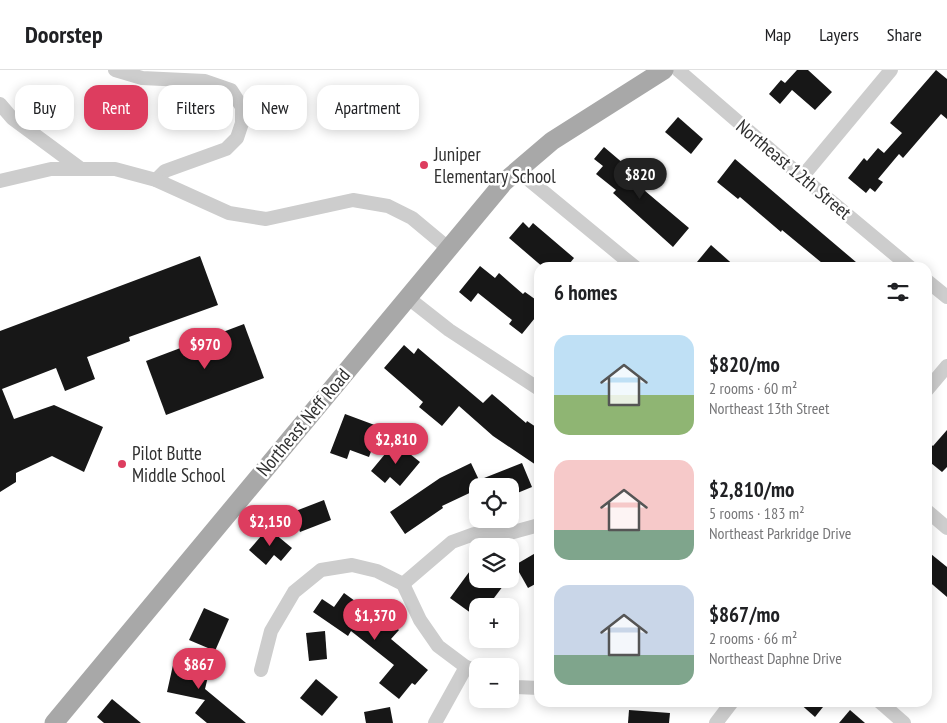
<!DOCTYPE html>
<html lang="en">
<head>
<meta charset="utf-8">
<style>
	:root { --surface:#fff; --page:#f2f2f2; --text:#202124; --muted:#757577; --line:#e0e0e0; --accent:#dd3d5f }
	body { margin:0; font-family:"PT Sans Narrow",sans-serif; background:var(--page); color:var(--text); height:100vh; display:flex; flex-direction:column; font-size:19px; white-space:nowrap }
	* { box-sizing:border-box; margin:0 }
	p { font-size:16px; color:var(--muted) }
	.icon { flex:none; width:28px; height:28px; fill:none; stroke:currentColor; stroke-width:2; stroke-linecap:round; stroke-linejoin:round }
	.map { position:relative; flex:1; overflow:hidden }
	.side { position:absolute; left:534px; top:192px; width:398px; height:445px; display:flex; flex-direction:column; background:var(--surface); border-radius:15px; box-shadow:0 2px 12px #0003 }
	.side>* { flex:none }
	.hud { position:absolute; left:15px; top:15px; width:444px; height:45px; display:flex; gap:10px }
	.tools { position:absolute; left:469px; top:408px; display:grid; gap:10px }
	.tools a { display:grid; place-items:center; width:50px; height:50px; border-radius:10px; background:var(--surface); box-shadow:0 2px 12px #0003; font-size:25px }
	.price { position:absolute; translate:-50% -42px; padding:0 11px; border-radius:18px; background:var(--accent); color:#fff; font-size:16px; line-height:32px; filter:drop-shadow(0 1px 2px #0008) }
	.price::after { content:''; position:absolute; left:50%; top:30px; width:15px; height:11px; margin-left:-8px; background:inherit; clip-path:polygon(0 0,100% 0,50% 100%) }
	.price.selected { background:#222; color:#fff }
	ul { padding:0; list-style:none }
	li { display:flex; align-items:center; gap:15px; height:125px; padding:0 20px }
	li span { display:grid; place-items:center; flex:none; width:140px; height:100px; border-radius:15px; color:#555 }
	li>.icon { margin-inline-start:auto }
	span .icon { width:60px; height:60px; fill:#fffc; stroke-width:1 }
	li b { font-size:21px }
	h2 { display:flex; justify-content:space-between; align-items:center; height:60px; padding:0 20px; font-size:21px }
	.chip { padding:0 18px; border-radius:15px; background:var(--surface); box-shadow:0 2px 12px #0003; font-size:18px; line-height:45px }
	.chip.selected { background:var(--accent); color:#fff }
	header { display:flex; align-items:center; gap:30px; box-sizing:border-box; height:70px; padding:0 25px; background:var(--surface); border-bottom:1px solid var(--line) }
	header strong { font-size:24px }
	nav { display:flex; gap:28px; margin-inline-start:auto; font-size:18px }
	.map>svg:first-child { display:block }
	.building { fill:#171717 }
	.lines { fill:none; stroke-linecap:round; stroke-linejoin:round }
	.minor { stroke:#cdcdcd; stroke-width:14 }
	.major { stroke:#a8a8a8; stroke-width:19 }
	.poi-dot { fill:#dd3d5f; stroke:#fff; stroke-width:2 }
	.labels { text-anchor:middle; stroke-width:5; stroke-linejoin:round; paint-order:stroke }
	.poi-label { font-size:19px; fill:#303030; stroke:#fff; text-anchor:start }
	.street-label { font-size:19px; fill:#303030; stroke:#fff }
</style>
</head>
<body>
<header>
<strong>Doorstep</strong>
<nav><a>Map</a><a>Layers</a><a>Share</a></nav>
</header>
<div class="map">
<svg width="947" height="653" viewBox="0 0 947 653">
	<rect width="100%" height="100%" fill="#fff"/>
	<g class="building">
		<path d="M797,0H808L832,22L815,40L792,20L780,34L769,24L781,10L785,13Z"/>
		<path d="M936,0L947,9V49L941,44L903,88L899,84L878,109L883,112L875,122L870,118L866,123L848,108L864,88L867,91L878,78L884,83L902,63L890,53Z"/>
		<path d="M678,47L703,69L691,84L665,62Z"/>
		<path d="M604,77L624,94L619,99L689,158L673,177L613,123L616,120L596,104L603,96L594,89Z"/>
		<path d="M735,89L797,142L863,198H819L822,193L782,160L781,162L740,127L738,129L717,112Z"/>
		<path d="M523,152L529,158L533,153L574,188L566,198H544L509,168Z"/>
		<path d="M711,175L737,198H692Z"/>
		<path d="M200,186L218,235L129,267L130,271L87,287L95,309L65,321L56,298L2,319L14,349L54,335L103,357L84,402L52,386L16,403V412L0,422V261Z"/>
		<path d="M480,196L495,208L499,203L523,224L525,222L539,232V243L522,264L509,254L512,250L478,223L471,232L459,222Z"/>
		<path d="M244,254L264,308L166,345L146,291Z"/>
		<path d="M404,275L414,284L418,278L483,333L492,324L526,353L527,351L539,359V397L493,366L459,336L442,356L419,337L423,332L384,298Z"/>
		<path d="M345,344L380,357L369,387L350,380L347,389L330,383Z"/>
		<path d="M947,360V397L942,402L926,389V370L933,376Z"/>
		<path d="M395,372L420,392L400,416L390,407L385,413L371,401Z"/>
		<path d="M471,393L479,410L522,393L532,417L510,426V416H478V419L442,436L443,438L405,464L390,442L440,408Z"/>
		<path d="M324,430L331,450L300,462L293,442Z"/>
		<path d="M268,458L292,478L281,491L274,485L266,495L249,480Z"/>
		<path d="M926,480L947,497V527L926,509Z"/>
		<path d="M539,481V512L528,518L515,495Z"/>
		<path d="M478,490V509H494L503,516L491,532L488,529L482,536H478V543L475,546L450,528Z"/>
		<path d="M344,523L373,544L376,541L399,560L391,569L428,600L415,615L412,613L399,629L379,613L394,595L351,561L348,566L313,542L322,529L334,537Z"/>
		<path d="M204,538L229,549L215,581L189,570Z"/>
		<path d="M325,561L327,589L309,591L306,563Z"/>
		<path d="M175,586L211,594L205,619L246,653H207L195,643L205,630L167,622Z"/>
		<path d="M316,609L338,627L322,646L300,628Z"/>
		<path d="M112,629L141,653H104L97,647Z"/>
		<path d="M798,632H827L815,647Z"/>
		<path d="M390,637L393,653H366L364,642Z"/>
		<path d="M629,640L670,643L669,653H628Z"/>
		<path d="M850,640L865,653H839Z"/>
	</g>
	<g class="lines">
		<g class="minor">
			<path d="M115,0L142,8L205,11L231,20L242,37V53L237,68L226,79L165,101L156,110"/>
			<path d="M678,0L802,107L911,198"/>
			<path d="M0,34L12,48L81,99"/>
			<path d="M517,100L636,198"/>
			<path d="M802,107L891,0"/>
			<path d="M0,111L51,99H115L156,110L229,143L266,149L353,130L388,136L412,148L448,178"/>
			<path d="M926,210L947,227"/>
			<path d="M407,227L449,260L539,319"/>
			<path d="M926,321L947,296"/>
			<path d="M926,440L947,458"/>
			<path d="M403,514L452,472L474,464L502,465L539,455"/>
			<path d="M261,600L271,561L294,522L321,500L352,495L377,501L403,514L420,550L438,576L466,597L478,601"/>
			<path d="M510,615L516,617L539,618"/>
			<path d="M880,632L904,653"/>
			<path d="M435,653L466,597"/>
			<path d="M716,653L732,632"/>
		</g>
		<path class="major" d="M54,653L504,112L552,71L664,0"/>
	</g>
	<g class="poi-dot">
		<circle cx="424" cy="95" r="5"/>
		<circle cx="122" cy="394" r="5"/>
	</g>
	<g class="labels">
		<g class="poi-label">
			<text x="434" y="91">Juniper<tspan x="434" dy="22">Elementary School</tspan></text>
			<text x="132" y="390">Pilot Butte<tspan x="132" dy="22">Middle School</tspan></text>
		</g>
		<g class="street-label">
			<text transform="translate(794 99) rotate(40)" y="7">Northeast 12th Street</text>
			<text transform="translate(303 352) rotate(-50)" y="7">Northeast Neff Road</text>
		</g>
	</g>
</svg>
<div class="tools">
<a><svg class="icon" aria-label="locate" viewBox="0 0 24 24"><circle cx="12" cy="12" r="6"/><path d="M12 2v4M12 18v4M2 12h4M18 12h4"/></svg></a>
<a><svg class="icon" aria-label="layers" viewBox="0 0 24 24"><path d="M12 4l9 5-9 5-9-5zM3 14l9 5 9-5"/></svg></a>
<a>+</a>
<a>−</a>
</div>
<b class="price selected" style="left:640px;top:130px">$820</b>
<b class="price" style="left:205px;top:300px">$970</b>
<b class="price" style="left:396px;top:395px">$2,810</b>
<b class="price" style="left:270px;top:477px">$2,150</b>
<b class="price" style="left:375px;top:571px">$1,370</b>
<b class="price" style="left:199px;top:620px">$867</b>
<div class="hud">
<a class="chip">Buy</a>
<a class="chip selected">Rent</a>
<a class="chip">Filters</a>
<a class="chip">New</a>
<a class="chip">Apartment</a>
</div>
<section class="side">
<h2>6 homes<svg class="icon" aria-label="filters" viewBox="0 0 24 24"><path d="M4 7h16M4 17h16"/><circle cx="9" cy="7" r="2"/><circle cx="15" cy="17" r="2"/></svg></h2>
<ul>
<li><span style="background:linear-gradient(#bfe0f5 60%,#8fb573 0)"><svg class="icon" aria-label="home" viewBox="0 0 24 24"><path d="M3 11l9-7 9 7M6 9v11h12V9"/></svg></span><div><b>$820/mo</b><p>2 rooms · 60 m²</p><p>Northeast 13th Street</p></div></li>
<li><span style="background:linear-gradient(#f6c9c9 70%,#7fa58c 0)"><svg class="icon" aria-label="home" viewBox="0 0 24 24"><path d="M3 11l9-7 9 7M6 9v11h12V9"/></svg></span><div><b>$2,810/mo</b><p>5 rooms · 183 m²</p><p>Northeast Parkridge Drive</p></div></li>
<li><span style="background:linear-gradient(#c9d6e8 70%,#7fa58c 0)"><svg class="icon" aria-label="home" viewBox="0 0 24 24"><path d="M3 11l9-7 9 7M6 9v11h12V9"/></svg></span><div><b>$867/mo</b><p>2 rooms · 66 m²</p><p>Northeast Daphne Drive</p></div></li>
</ul>
</section>
</div>
</body>
</html>
